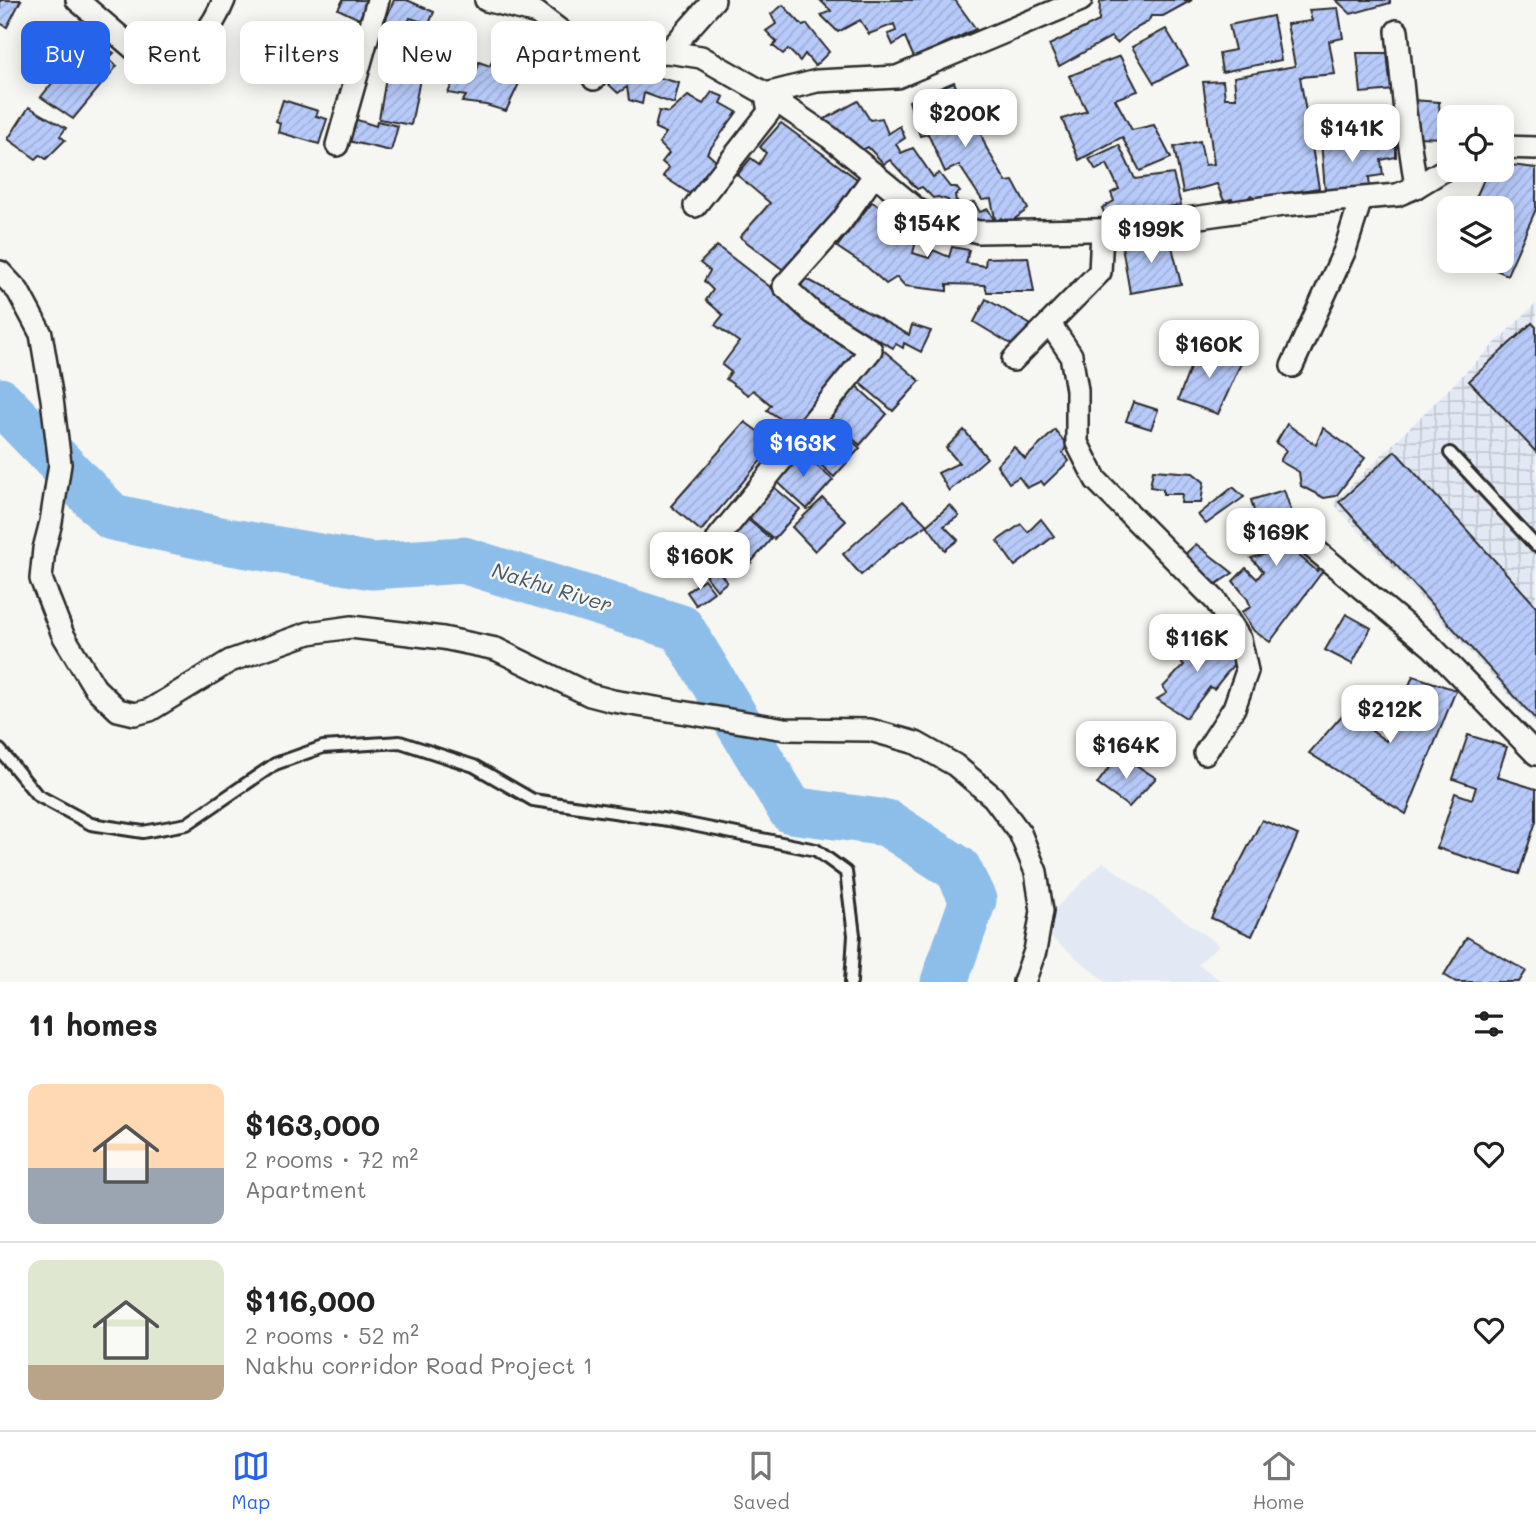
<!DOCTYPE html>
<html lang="en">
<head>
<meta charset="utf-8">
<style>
	:root { --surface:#fff; --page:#f2f2f2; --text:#222; --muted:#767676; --line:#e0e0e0; --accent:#2563eb }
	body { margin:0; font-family:Mali,sans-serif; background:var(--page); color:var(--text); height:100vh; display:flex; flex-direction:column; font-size:26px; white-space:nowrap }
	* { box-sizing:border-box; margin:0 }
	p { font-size:23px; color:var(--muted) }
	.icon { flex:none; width:38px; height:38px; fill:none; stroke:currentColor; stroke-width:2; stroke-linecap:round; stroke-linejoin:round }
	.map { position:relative; height:982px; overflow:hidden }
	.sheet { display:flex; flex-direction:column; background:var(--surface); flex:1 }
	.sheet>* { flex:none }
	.hud { position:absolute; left:21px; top:21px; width:700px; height:63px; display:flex; gap:14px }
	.fabs { position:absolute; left:1437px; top:105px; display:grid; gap:14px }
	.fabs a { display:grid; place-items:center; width:77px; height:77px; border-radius:14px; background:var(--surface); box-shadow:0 4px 18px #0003; font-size:35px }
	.price { position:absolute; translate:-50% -60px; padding:0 16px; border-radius:14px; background:#fff; color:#222; font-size:23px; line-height:46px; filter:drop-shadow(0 2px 4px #0008) }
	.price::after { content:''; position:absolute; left:50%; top:42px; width:21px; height:16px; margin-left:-10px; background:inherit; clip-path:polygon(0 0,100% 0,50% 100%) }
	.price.selected { background:var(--accent); color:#fff }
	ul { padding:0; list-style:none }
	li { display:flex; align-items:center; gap:21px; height:175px; padding:0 28px }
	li+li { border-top:2px solid var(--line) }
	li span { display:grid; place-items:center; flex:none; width:196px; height:140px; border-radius:14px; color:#555 }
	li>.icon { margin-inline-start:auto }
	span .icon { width:84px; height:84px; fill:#fffc; stroke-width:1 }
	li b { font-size:30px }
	h2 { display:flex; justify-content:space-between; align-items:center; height:84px; padding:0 28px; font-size:30px }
	.chip { padding:0 24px; border-radius:14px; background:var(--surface); box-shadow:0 4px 18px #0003; font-size:24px; line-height:63px }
	.chip.selected { background:var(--accent); color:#fff }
	.tabs { display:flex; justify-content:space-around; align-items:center; height:98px; border-top:2px solid var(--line); background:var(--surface); font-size:19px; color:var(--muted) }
	.tabs a { display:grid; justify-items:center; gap:4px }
	.tabs .selected { color:var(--accent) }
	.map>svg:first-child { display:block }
	.built { fill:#e3e9f4 }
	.industrial { fill:url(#industrial-grid) }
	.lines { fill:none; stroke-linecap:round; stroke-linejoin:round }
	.river { stroke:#8dbee9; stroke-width:47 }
	.building { fill:url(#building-hatch); stroke:#2b2b2b; stroke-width:2 }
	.service-casing { stroke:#2b2b2b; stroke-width:16 }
	.minor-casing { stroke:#2b2b2b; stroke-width:26 }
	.service { stroke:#f6f6f2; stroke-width:10 }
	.minor { stroke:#f6f6f2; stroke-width:21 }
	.labels { text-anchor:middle; stroke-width:5; stroke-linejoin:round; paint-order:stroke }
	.water-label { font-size:21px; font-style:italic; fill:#485764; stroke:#f6f6f2 }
</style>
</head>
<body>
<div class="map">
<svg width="1536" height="982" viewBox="0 0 1536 982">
	<defs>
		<pattern id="industrial-grid" width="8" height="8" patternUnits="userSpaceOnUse" patternTransform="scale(1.75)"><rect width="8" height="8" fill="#e3e9f4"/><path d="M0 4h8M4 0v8" fill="none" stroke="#c3c8d1"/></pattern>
		<pattern id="building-hatch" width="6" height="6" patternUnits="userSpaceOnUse" patternTransform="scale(1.75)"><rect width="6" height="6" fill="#b7cafa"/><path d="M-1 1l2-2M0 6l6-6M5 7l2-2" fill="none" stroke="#9eaed6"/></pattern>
	</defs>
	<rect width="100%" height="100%" fill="#f6f6f2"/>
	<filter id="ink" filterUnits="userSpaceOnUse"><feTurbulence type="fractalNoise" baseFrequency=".0143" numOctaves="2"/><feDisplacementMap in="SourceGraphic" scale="14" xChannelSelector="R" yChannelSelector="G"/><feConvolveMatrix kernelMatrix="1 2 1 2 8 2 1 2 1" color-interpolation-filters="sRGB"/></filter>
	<g filter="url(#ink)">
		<path class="built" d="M1103,862L1219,945L1198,964L1223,982H1106L1037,926Z"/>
		<path class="industrial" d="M1536,303V724L1333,503Z"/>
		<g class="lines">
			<path class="river" d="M0,401L112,517L225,541L372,566L463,560L681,628L791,810L887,823L958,869L973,900L944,982"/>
		</g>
		<g class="building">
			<path d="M0,0H21L7,27L0,23Z"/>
			<path d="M343,0H370L359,19L338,9Z"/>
			<path d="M394,0H407L434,12L429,24L410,18L404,32L384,24Z"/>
			<path d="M820,0H955L976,29L914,58L905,37L893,45L888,34L896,31L894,24L869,34L860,20L838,32L821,15L831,11Z"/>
			<path d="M1108,0H1192L1163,16H1151L1148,22L1131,31L1117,43L1111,37L1059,66L1049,45L1099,21L1100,2Z"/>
			<path d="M1336,0H1390V3L1351,14Z"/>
			<path d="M783,5L803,26L807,24L829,52L815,66L805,54L800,61L788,49L783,54L773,46L777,42L766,31L776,24L771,14Z"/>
			<path d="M1338,8L1343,38L1329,41L1335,74L1300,77L1319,188L1255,198L1251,195L1246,200L1234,203L1232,199L1224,201L1217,184L1183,193L1174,147L1200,141L1205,165L1214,164L1203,82L1223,81L1225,98H1236L1234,77L1295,66L1287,24L1312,21L1309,10Z"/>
			<path d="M1273,16L1281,60L1222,72L1219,53L1235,50L1229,25Z"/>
			<path d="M311,25L361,41L354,66L302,51Z"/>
			<path d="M1166,29L1188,65L1154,83L1132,47Z"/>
			<path d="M89,37L114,53L108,59L117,66L73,119L41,97Z"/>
			<path d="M1357,53H1389L1394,90L1361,93Z"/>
			<path d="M524,55L531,58L506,111L486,105L462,102L466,96L448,93L462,62L477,69L479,62L490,66L493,58L513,66L514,60L522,63Z"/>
			<path d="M1120,56L1138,91L1115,99L1132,130L1154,125L1171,158L1140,171L1122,137L1079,160L1062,119L1087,111L1069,76Z"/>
			<path d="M634,69L636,80L643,83L646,74L679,83L674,104L644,93L642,104L629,100L627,87L618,93L605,81L616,74L621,82L628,81L626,70Z"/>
			<path d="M387,72L420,79L411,125L379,119Z"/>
			<path d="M954,82L968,115L973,113L986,147L1006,182L1013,181L1028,209L1009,223L1001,218L996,223L991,199L982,200L959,165L945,172L928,134L920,136L909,101Z"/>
			<path d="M712,92L724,97L721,103L737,112L707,153L716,161L690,194L663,176L669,168L662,162L669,153L659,143L666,133L655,128L659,111L669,113L688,96L703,104Z"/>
			<path d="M283,100L318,111L316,116L327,119L319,144L278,132L280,123L276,121Z"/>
			<path d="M1412,100L1439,102L1440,119L1449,120V138L1412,137Z"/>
			<path d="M858,101L870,120L882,118L888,134L900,126L905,138L896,144L901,153L913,148L933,177L939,173L950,187H956L960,192L955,195L956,201L965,205L974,202L980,212L988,209L996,223L971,225L953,210L948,200L938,197L933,198L922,187L917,189L890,160L884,164L868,147L856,153L829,134L823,120Z"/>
			<path d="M29,107L66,128L60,136L65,140L46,159L40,155L36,159L8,139Z"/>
			<path d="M354,119L376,126L377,121L398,126L391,151L348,141Z"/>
			<path d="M781,123L861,182L790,275L740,237L770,203L737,175L751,158L759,164L766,153L760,147Z"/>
			<path d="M1361,137L1363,149L1396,147V157L1381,160L1383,175L1369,177L1370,190L1325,191L1321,140Z"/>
			<path d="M1119,145L1135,179L1173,174L1181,205L1134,212L1133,218L1109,224L1102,208L1114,201L1111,193L1119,189L1107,164L1096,170L1089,159Z"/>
			<path d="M1502,164L1536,168V209L1507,275L1476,261H1502V208H1489L1474,202L1488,170H1502Z"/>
			<path d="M872,202L903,220L892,232L898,236L916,241L913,253L929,258L933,250L949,257L952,247L969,250L966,263L985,266L986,258L1028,257L1034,292H987L985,285L947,284V291L905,286L897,277L886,284L867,267L837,247Z"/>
			<path d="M1170,238L1181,284L1130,293L1122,246Z"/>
			<path d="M717,246L857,354L799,424L789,418L785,422L767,410L771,405L753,390L748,395L726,379L731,372L722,365L739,342L715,325L723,315L706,300L713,290L704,281L710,271L700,263Z"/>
			<path d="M805,278L909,335L912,325L931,331L921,352L904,343L903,348L896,344L893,348L797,295Z"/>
			<path d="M986,299L1033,326L1017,348L974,322Z"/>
			<path d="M1532,323L1536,327V452L1469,381Z"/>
			<path d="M1198,347L1242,361L1218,414L1178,400Z"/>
			<path d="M882,349L920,381L893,411L855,379Z"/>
			<path d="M853,383L887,414L860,445L825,414Z"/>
			<path d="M1133,402L1158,410L1151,429L1126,421Z"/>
			<path d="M826,418L860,448L834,477L801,447Z"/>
			<path d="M745,422L775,444L701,531L671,506Z"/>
			<path d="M1287,424L1316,445L1323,428L1365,458L1336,496L1324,498L1301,486L1299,472L1280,461L1286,450L1276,443Z"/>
			<path d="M964,430L987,458L949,491L938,473L959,463L946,448Z"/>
			<path d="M1055,430L1067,445L1063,453L1069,461L1044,485L1041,481L1027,488L1019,477L1009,483L997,465L1014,447L1025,459Z"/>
			<path d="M798,449L833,480L807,509L772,477Z"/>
			<path d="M1395,451L1536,606V720L1339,502Z"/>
			<path d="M1153,470L1193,473L1204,482L1201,503H1181L1182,494H1163V489L1150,487Z"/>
			<path d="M769,483L800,509L774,539L743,513Z"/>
			<path d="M1233,487L1244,497L1206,524L1198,515Z"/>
			<path d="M1284,490L1302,543L1296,553L1317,571L1322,565L1325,568L1270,642L1254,631L1241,612L1251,607L1247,598L1233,581L1246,568L1257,579L1263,571L1251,558L1266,554L1251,500Z"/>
			<path d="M823,498L846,521L815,551L792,527Z"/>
			<path d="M903,501L927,525L892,548L861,575L843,554Z"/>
			<path d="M950,505L959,516L944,526L958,540L945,550L927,525Z"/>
			<path d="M739,512L771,539L743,572L711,545Z"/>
			<path d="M1041,519L1054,536L1015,566L997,541L1021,524L1028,532Z"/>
			<path d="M1196,544L1233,573L1216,584L1182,557Z"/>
			<path d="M716,568L727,582L717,590L706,576Z"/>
			<path d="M704,579L714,592L696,605L687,592Z"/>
			<path d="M1346,614L1371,628L1352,664L1325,650Z"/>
			<path d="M1205,631L1237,660L1214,689L1210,687L1186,718L1157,699L1167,693L1163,687L1184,665L1178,658Z"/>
			<path d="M1413,676L1456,690L1406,814L1309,753L1345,712L1386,741Z"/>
			<path d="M1468,735L1507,747L1497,777L1536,789V821L1519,874L1437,848L1455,793L1472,799L1476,787L1453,779Z"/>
			<path d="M1119,754L1156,778L1129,807L1097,784Z"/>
			<path d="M1262,820L1298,835L1252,936L1211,918Z"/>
			<path d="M1467,937L1526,971L1519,982H1456L1444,975Z"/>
		</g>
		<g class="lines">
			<defs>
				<g id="service">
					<path d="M1450,453L1536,546"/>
					<path d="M0,750L37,795L91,824L143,832L187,824L275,764L323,747L400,742L474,766L533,800L668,820L816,850L846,872L854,935L851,982"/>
				</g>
				<g id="minor">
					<path d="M77,0L139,53L172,61C199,41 211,32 224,0"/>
					<path d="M486,0L537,13L583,48L620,55L668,52L701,57L766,94L829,137L918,210L941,221L978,232L1144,229L1193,218L1283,205L1397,195L1416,187L1449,167"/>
					<path d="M1397,31L1405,112L1416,187"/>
					<path d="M668,52L714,0"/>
					<path d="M594,79L604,52"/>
					<path d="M337,145L378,0"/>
					<path d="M1502,147L1536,148"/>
					<path d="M695,206L769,112L766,94L817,81L897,77L1081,0"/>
					<path d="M0,272L18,291L41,334L52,399L60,464L51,522L44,549L41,579L63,635L95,688L118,710L135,714L150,710L230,661L309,633L351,627L443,638L496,649L590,695L613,701L785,729L870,730L916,743L955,765L993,797L1020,833L1036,872L1042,911L1035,951L1024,982"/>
					<path d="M1050,324L1071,355L1077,390V443L1096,480L1216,601L1240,639L1247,671L1234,708L1205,753"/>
					<path d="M1013,360L1100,272L1102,232"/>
					<path d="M1292,366L1345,250L1361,199"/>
					<path d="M718,538L871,350L813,313L784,286L841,222L875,174"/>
					<path d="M1312,547L1432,647L1536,754"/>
				</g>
			</defs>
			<use href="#service" class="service-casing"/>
			<use href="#minor" class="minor-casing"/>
			<use href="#service" class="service"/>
			<use href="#minor" class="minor"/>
		</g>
	</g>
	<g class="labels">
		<g class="water-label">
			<text transform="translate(552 588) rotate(17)" y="7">Nakhu River</text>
		</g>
	</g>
</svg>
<div class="fabs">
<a><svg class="icon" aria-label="locate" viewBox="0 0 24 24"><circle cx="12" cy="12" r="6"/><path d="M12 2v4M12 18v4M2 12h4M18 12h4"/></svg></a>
<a><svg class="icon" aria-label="layers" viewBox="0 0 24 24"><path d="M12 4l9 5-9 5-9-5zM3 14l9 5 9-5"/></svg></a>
</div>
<b class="price" style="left:965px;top:149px">$200K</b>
<b class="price" style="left:1352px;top:164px">$141K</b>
<b class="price" style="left:927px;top:259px">$154K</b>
<b class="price" style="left:1151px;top:265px">$199K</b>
<b class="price" style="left:1209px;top:380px">$160K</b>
<b class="price selected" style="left:803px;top:479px">$163K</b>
<b class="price" style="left:1276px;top:568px">$169K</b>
<b class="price" style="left:700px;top:592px">$160K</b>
<b class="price" style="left:1197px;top:674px">$116K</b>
<b class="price" style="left:1390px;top:745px">$212K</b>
<b class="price" style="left:1126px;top:781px">$164K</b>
<div class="hud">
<a class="chip selected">Buy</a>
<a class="chip">Rent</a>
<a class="chip">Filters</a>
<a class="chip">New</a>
<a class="chip">Apartment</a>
</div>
</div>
<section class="sheet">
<h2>11 homes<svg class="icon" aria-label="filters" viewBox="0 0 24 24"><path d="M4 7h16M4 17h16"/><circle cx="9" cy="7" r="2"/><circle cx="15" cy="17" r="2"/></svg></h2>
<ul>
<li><span style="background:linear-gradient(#ffd9b3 60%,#9aa5b1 0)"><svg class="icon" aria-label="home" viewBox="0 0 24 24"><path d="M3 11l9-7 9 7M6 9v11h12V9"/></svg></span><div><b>$163,000</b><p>2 rooms · 72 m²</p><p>Apartment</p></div><svg class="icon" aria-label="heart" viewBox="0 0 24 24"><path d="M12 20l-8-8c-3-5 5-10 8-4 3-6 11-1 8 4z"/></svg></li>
<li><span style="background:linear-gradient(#dfe7d0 75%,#b9a48a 0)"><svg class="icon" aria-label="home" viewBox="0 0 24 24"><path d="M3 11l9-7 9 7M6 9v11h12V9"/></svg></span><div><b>$116,000</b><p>2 rooms · 52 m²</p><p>Nakhu corridor Road Project 1</p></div><svg class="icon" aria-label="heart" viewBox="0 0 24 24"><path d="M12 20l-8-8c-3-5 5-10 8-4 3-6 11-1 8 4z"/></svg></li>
</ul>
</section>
<nav class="tabs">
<a class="selected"><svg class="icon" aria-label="map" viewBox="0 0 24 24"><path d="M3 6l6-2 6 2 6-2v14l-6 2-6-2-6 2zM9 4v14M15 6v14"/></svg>Map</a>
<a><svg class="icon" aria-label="saved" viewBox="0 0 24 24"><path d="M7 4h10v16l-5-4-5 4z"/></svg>Saved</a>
<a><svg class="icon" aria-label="home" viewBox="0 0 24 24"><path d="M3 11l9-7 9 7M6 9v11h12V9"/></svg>Home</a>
</nav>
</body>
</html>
